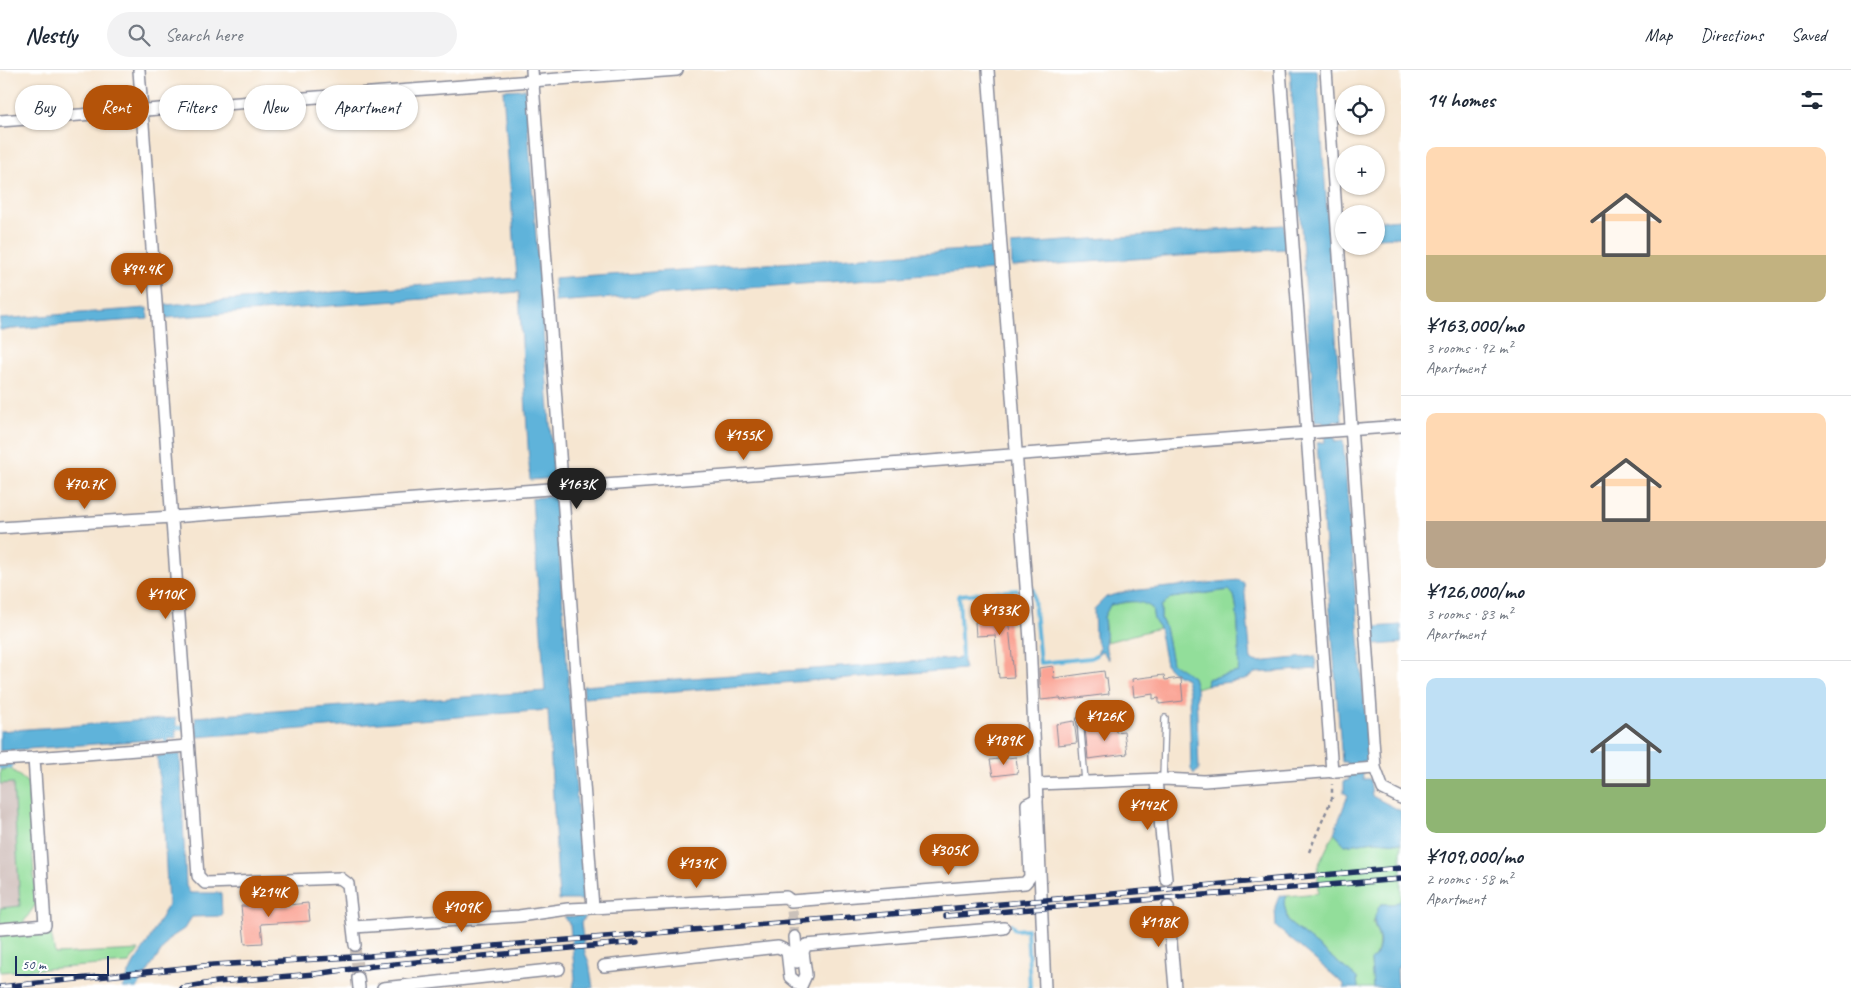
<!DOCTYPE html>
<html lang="en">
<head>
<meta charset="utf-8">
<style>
	:root { --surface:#fff; --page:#f2f2f3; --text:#1f2937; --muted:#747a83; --line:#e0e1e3; --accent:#b45309 }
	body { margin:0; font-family:Caveat,sans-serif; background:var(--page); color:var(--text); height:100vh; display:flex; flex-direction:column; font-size:19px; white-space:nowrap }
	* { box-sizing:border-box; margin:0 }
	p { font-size:16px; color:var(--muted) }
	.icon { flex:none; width:28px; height:28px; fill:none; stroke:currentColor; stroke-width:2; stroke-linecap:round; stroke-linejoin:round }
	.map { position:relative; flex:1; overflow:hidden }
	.panel { display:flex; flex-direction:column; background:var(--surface); width:450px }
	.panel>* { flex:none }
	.hud { position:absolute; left:15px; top:15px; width:475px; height:45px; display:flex; gap:10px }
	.tools { position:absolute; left:1335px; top:15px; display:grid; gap:10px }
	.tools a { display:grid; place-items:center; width:50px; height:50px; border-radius:50%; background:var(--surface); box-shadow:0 1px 4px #0004; font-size:25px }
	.scale { position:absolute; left:15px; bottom:12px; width:94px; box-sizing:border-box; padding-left:5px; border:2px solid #1b2f5e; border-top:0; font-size:14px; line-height:18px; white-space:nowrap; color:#1b2f5e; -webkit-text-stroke:4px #fff; paint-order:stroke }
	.price { position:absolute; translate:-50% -42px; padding:0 11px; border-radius:18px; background:var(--accent); color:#fff; font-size:16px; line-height:32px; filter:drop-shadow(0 1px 2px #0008) }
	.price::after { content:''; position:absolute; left:50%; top:30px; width:15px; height:11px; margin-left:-8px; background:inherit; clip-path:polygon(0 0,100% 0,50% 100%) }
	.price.selected { background:#222; color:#fff }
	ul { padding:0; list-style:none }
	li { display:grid; align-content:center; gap:10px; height:265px; padding:0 25px }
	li+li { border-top:1px solid var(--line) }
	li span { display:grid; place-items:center; height:155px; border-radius:10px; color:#555 }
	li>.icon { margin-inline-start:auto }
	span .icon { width:90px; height:90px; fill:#fffc; stroke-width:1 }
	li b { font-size:21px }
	h2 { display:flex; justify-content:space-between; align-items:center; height:60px; padding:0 25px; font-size:21px }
	.tag { padding:0 18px; border-radius:22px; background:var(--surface); box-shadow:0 1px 4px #0004; font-size:18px; line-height:45px }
	.tag.selected { background:var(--accent); color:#fff }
	header { display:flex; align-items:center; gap:30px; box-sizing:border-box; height:70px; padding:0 25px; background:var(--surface); border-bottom:1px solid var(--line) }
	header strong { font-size:24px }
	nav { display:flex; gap:28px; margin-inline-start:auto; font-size:18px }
	.search { width:350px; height:45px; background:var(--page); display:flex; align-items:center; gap:12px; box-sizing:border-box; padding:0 18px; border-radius:28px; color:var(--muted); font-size:19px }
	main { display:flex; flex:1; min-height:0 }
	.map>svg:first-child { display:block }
	.industrial { fill:#d0c0bc }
	.green { fill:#92de9a; stroke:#56867c }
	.water { fill:#5eb3da; stroke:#3c719c }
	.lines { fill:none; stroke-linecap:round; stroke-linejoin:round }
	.stream { stroke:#5eb3da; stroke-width:4 }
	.building { fill:#faa495 }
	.minor-tunnel { stroke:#cac1ba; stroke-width:11; stroke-dasharray:11 5.5; stroke-linecap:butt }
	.service-casing { stroke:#888a98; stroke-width:8 }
	.minor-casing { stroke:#888a98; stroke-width:14 }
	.path { stroke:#888a98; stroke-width:2.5; stroke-dasharray:4 4; stroke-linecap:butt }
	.service { stroke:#fff; stroke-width:5.5 }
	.minor { stroke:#fff; stroke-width:11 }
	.rail-casing { stroke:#1b2f5e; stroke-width:5.5 }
	.rail { stroke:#fff; stroke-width:4; stroke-dasharray:11; stroke-linecap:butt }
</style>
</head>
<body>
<header>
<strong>Nestly</strong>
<div class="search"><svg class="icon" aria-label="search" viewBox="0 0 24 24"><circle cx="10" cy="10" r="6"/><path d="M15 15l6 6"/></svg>Search here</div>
<nav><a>Map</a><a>Directions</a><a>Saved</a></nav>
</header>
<main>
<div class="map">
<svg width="1401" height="918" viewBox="0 0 1401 918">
	<rect width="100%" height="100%" fill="#fff"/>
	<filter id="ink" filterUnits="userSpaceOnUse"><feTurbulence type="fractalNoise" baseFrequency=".02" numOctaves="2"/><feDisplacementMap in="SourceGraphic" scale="10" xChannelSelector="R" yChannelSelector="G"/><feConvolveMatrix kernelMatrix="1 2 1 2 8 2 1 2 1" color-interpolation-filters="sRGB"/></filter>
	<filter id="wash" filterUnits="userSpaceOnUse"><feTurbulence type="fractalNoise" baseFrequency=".0096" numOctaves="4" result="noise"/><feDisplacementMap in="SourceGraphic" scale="20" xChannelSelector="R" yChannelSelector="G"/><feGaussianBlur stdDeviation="1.12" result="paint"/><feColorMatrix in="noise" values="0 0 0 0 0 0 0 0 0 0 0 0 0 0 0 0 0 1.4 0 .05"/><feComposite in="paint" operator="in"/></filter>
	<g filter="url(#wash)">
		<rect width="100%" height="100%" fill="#f6e6d1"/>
		<path class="industrial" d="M13,713L20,837L0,838V714Z"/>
		<g class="green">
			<path d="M1229,520C1229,520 1234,525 1234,526C1238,535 1240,592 1238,602L1207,609L1206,615L1196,618L1193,607L1172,594L1165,557L1161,549V536L1171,528Z"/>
			<path d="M1142,531L1152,538L1154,550L1159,558L1107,572L1104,547L1110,535L1128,532Z"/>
			<path d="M11,699L28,713L36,834L23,853L51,863L55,884L139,880L129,893L0,902V838L20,836L13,713L0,714V700Z"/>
			<path d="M1334,763L1345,775L1375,771L1401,773V830L1394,834H1381L1373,852C1380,869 1382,877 1371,892L1373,918H1358L1357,908L1288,852L1284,833L1287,826L1318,823V796Z"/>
		</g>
		<g class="water">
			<path d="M1290,0H1317L1342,351H1333L1335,372L1343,371L1369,691H1362L1363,709H1370L1372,726L1401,741V773L1375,771L1345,775L1334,763L1348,725L1344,723V711L1349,710L1347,692H1342L1317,373L1325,372L1323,352H1315Z"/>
			<path d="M525,19L554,408L530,410L519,222L166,248L165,235L517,208L503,20Z"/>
			<path d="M1401,149V167L1376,168V151Z"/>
			<path d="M1284,155L1285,179L1012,197L1011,175Z"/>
			<path d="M992,178L993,200L555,232L554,209Z"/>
			<path d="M147,238L148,249L0,260V249Z"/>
			<path d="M555,426L584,830H559L548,640L197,667L195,647L545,621L532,428Z"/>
			<path d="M1239,510L1244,513L1251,590L1258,592L1315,586L1316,599L1255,603L1245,610L1206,615L1207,609L1238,602C1240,592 1238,534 1234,526C1234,525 1229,520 1229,520L1171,528L1161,536V549L1165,557L1172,593L1193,607L1196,618L1199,700L1194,704L1191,699L1189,621L1186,609L1173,602L1166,595L1159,558L1154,550L1152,538C1137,528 1127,532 1110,535L1104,547L1106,580L1109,590L1102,581L1096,585L1100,578L1095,567L1094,539L1106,527L1129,521Z"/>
			<path d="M1401,555V573L1375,575L1374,557Z"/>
			<path d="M962,588L965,599L584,628L583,616Z"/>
			<path d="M176,648V668L0,681V661Z"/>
			<path d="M180,684L186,816L190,823H221L222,846L192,847L184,859L170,868L137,918H122L134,893L145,877L168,835L163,739L157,686Z"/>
			<path d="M1279,826H1287L1284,833L1288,852L1357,908L1358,918H1344V914L1276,857L1275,837Z"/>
			<path d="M1401,830V892L1397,899L1398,918H1373L1371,891C1373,889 1377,885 1378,881C1385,861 1365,857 1381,834H1394Z"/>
			<path d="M586,845L581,853L585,883L589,892L593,918H573L575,908L570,855L564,847Z"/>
		</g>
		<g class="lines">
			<g class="stream">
				<path d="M1033,519L1040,593L1091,588L1096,585"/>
				<path d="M962,588L959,525L1017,520"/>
				<path d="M176,658L196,656"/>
				<path d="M166,669L168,685"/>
				<path d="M0,697L11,696"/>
				<path d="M1011,854L1015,860L1027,859L1030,918"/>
			</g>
		</g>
		<g id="blocks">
			<g class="building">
				<path d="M1011,529L1012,545L1008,546L1014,607L999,608L995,565L976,566L975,552L994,551L993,531Z"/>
				<path d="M1053,596L1054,608L1104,601L1105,608H1107L1109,624L1061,630L1060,628L1041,630L1039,598Z"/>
				<path d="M1164,605L1165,610L1181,608L1183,631L1159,634V628L1153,629V624L1134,627L1132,609Z"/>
				<path d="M1074,651L1077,673L1058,675L1056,654Z"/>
				<path d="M1105,654L1106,658L1115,657L1116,662L1124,661L1127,684L1088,689L1085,657Z"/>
				<path d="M1016,687L1018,703L993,706L990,690Z"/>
				<path d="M1146,722L1147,736L1132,737V723Z"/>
				<path d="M258,828L259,835L278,834V836L308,833L310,851L261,854L263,873L245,874L241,836H248L247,830Z"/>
			</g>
		</g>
	</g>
	<g filter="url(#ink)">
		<use href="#blocks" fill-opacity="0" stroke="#888a98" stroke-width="1"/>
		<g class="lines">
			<g class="minor-tunnel">
				<path d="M1166,809L1168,837"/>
				<path d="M792,841L795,867"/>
				<path d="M355,875L358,908"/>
			</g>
			<defs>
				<g id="service">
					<path d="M1163,709L1165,648"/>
					<path d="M1085,711L1080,650L1091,647"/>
				</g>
				<g id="minor">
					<path d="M139,0L198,806L205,813L340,808L348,814L355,875"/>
					<path d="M988,0L1030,570L1045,918"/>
					<path d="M1280,0L1332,702"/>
					<path d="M1326,0L1375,698L1383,719L1401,728"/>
					<path d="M0,51L677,0"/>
					<path d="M0,458L172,447L1401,356"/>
					<path d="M0,690L34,688"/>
					<path d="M1156,710L1166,809"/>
					<path d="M1037,714L1163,709L1204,711L1375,698"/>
					<path d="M1168,837L1175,918"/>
					<path d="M593,838L786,827L791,831L1025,813L1030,807L1027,734L1037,729"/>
					<path d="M354,857L519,846L568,839L593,838L532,0"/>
					<path d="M0,859L45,855L34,688L188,676"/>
					<path d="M795,867L797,892"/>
					<path d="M604,896L778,877L787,881L790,907L801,916L806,905L803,882L806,875L1004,858"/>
					<path d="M358,908L359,918"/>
					<path d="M383,918L559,899"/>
				</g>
			</defs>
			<use href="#service" class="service-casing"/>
			<use href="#minor" class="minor-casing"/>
			<path class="path" d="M1309,782L1332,728V714"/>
			<use href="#service" class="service"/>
			<use href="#minor" class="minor"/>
			<defs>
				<g id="rail">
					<path d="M946,846L1401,809"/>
					<path d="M0,917L213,895L370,886L890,844L1401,798"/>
					<path d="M182,918L217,912L315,904L373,896L637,872"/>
				</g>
			</defs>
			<use href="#rail" class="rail-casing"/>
			<use href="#rail" class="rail"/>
		</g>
	</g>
</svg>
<div class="tools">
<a><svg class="icon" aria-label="locate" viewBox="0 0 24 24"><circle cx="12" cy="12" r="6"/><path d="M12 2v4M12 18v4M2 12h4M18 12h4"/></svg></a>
<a>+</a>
<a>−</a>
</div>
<div class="scale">50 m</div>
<b class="price" style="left:142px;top:225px">¥94.4K</b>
<b class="price" style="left:744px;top:391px">¥155K</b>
<b class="price" style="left:85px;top:440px">¥70.7K</b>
<b class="price selected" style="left:577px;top:440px">¥163K</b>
<b class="price" style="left:166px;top:550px">¥110K</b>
<b class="price" style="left:1000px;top:566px">¥133K</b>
<b class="price" style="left:1105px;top:672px">¥126K</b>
<b class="price" style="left:1004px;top:696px">¥189K</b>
<b class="price" style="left:1148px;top:761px">¥142K</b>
<b class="price" style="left:949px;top:806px">¥305K</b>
<b class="price" style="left:697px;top:819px">¥131K</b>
<b class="price" style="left:269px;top:848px">¥214K</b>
<b class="price" style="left:462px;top:863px">¥109K</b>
<b class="price" style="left:1159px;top:878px">¥118K</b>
<div class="hud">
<a class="tag">Buy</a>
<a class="tag selected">Rent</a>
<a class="tag">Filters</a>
<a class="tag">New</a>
<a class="tag">Apartment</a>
</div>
</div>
<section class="panel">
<h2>14 homes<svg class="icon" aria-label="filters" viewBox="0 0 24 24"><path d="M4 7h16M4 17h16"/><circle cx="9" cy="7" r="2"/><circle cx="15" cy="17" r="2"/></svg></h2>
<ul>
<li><span style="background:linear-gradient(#ffd9b3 70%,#c2b280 0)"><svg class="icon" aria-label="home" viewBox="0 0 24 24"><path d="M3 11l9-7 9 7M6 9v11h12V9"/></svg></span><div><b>¥163,000/mo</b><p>3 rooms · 92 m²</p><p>Apartment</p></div></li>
<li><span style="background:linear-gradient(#ffd9b3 70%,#b9a48a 0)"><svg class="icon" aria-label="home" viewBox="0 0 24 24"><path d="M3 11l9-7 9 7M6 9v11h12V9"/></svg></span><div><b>¥126,000/mo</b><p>3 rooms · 83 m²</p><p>Apartment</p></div></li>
<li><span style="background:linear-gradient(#bfe0f5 65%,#8fb573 0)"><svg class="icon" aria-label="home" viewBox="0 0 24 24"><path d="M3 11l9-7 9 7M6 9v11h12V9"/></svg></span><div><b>¥109,000/mo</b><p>2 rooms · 58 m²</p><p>Apartment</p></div></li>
</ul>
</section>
</main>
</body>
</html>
